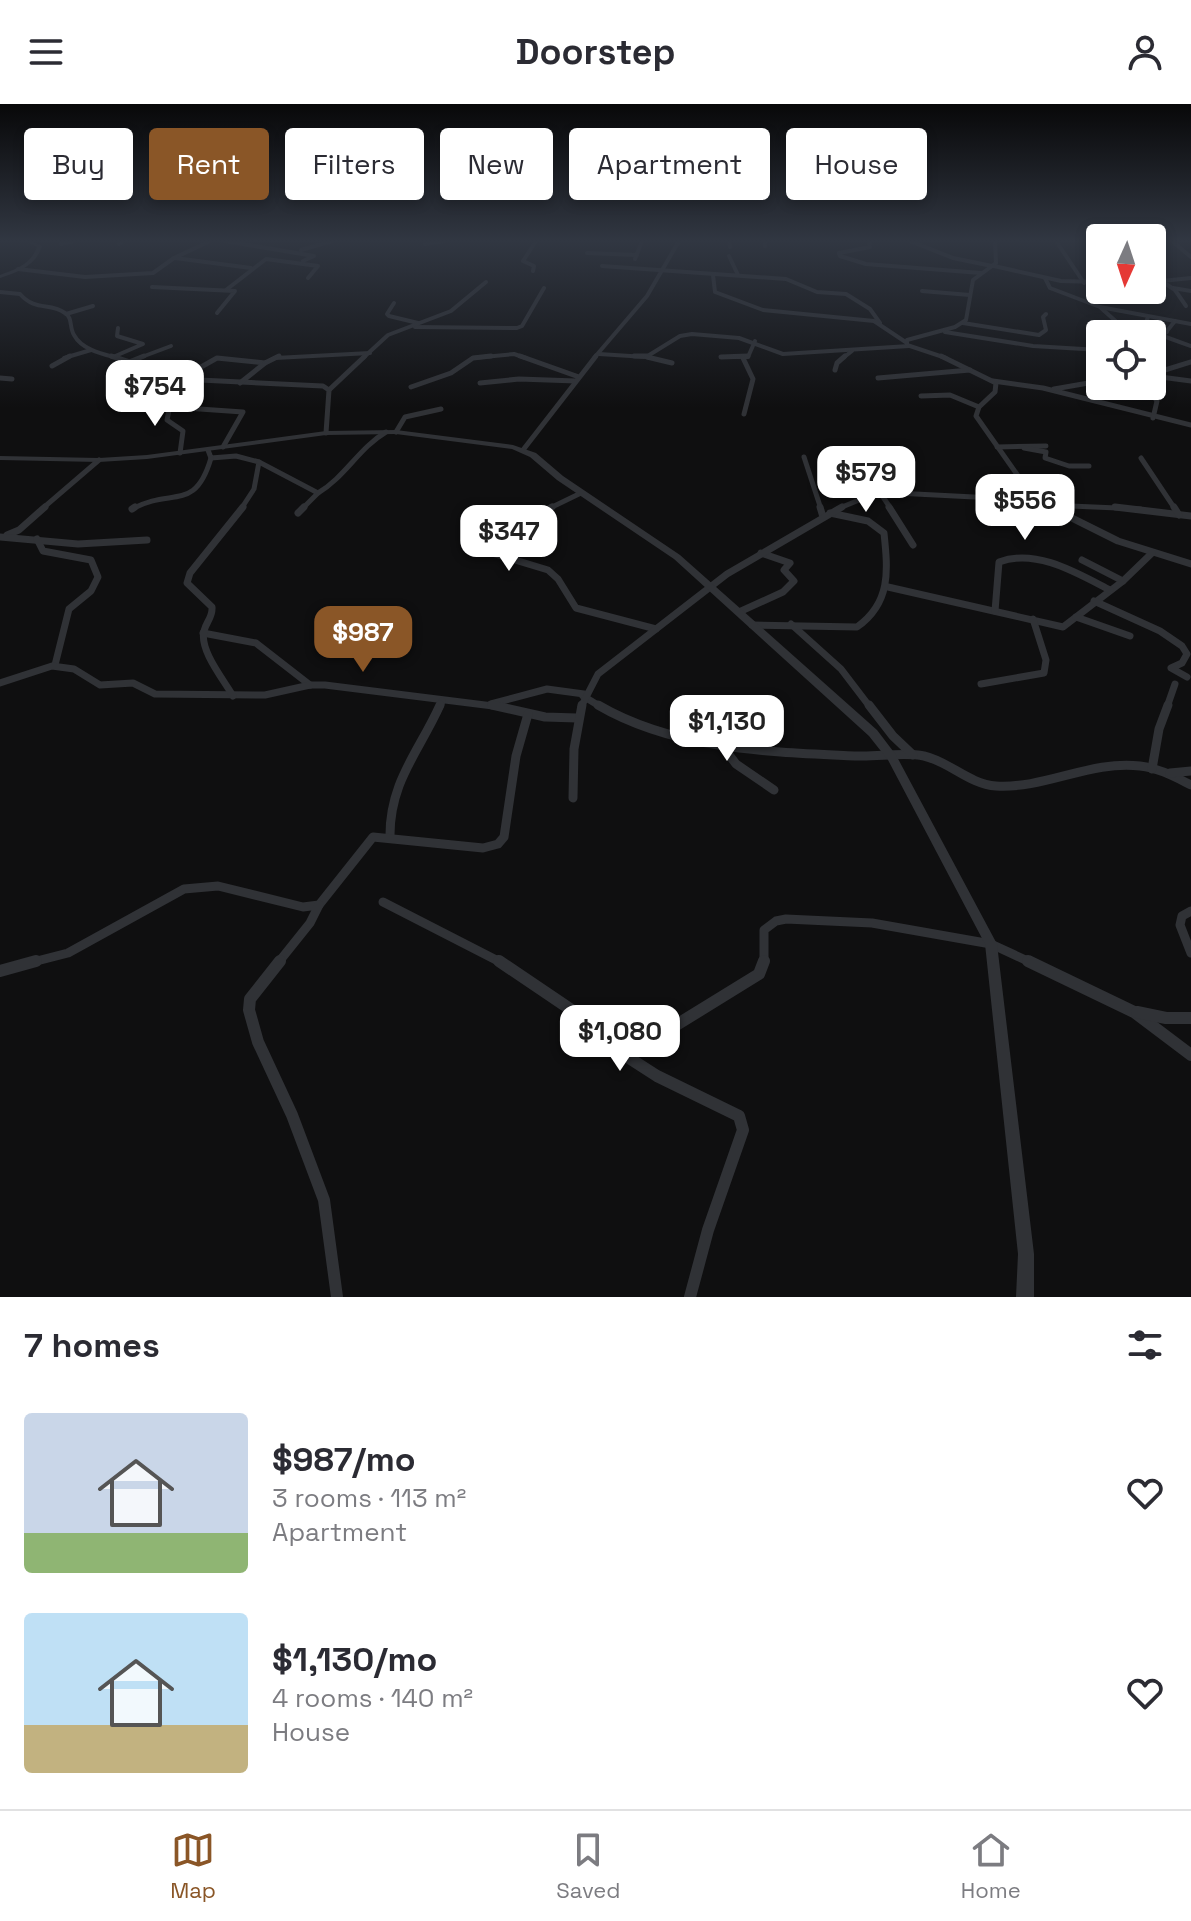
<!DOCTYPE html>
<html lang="en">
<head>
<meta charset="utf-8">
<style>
	:root { --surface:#fff; --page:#f7f7f7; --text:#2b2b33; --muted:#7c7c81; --line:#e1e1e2; --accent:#8a5627 }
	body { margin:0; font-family:"Space Grotesk",sans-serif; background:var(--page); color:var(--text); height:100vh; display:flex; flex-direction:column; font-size:30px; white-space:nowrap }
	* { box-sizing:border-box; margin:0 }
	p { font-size:26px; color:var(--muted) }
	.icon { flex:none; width:44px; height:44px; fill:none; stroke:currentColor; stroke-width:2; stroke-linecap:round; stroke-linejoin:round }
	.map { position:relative; height:1193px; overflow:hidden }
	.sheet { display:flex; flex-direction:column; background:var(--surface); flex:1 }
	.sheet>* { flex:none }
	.banner { position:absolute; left:24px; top:24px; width:1144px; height:72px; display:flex; gap:16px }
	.needle { width:52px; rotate:183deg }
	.tools { position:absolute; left:1086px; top:120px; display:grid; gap:16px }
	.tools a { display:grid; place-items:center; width:80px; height:80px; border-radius:8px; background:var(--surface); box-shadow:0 4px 12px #0003; font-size:40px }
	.price { position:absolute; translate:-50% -68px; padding:0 18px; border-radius:16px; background:#fff; color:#222; font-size:26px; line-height:52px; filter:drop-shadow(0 2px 4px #0008) }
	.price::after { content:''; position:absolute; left:50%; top:48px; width:24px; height:18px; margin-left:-12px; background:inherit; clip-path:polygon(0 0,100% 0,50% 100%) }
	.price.active { background:var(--accent); color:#fff }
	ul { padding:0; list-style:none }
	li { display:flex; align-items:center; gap:24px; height:200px; padding:0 24px }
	li span { display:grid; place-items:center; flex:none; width:224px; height:160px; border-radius:8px; color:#555 }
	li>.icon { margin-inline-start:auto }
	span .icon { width:96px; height:96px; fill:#fffc; stroke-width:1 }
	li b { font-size:34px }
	h2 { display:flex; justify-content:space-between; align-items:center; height:96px; padding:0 24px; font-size:34px }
	.tag { padding:0 28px; border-radius:8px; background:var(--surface); box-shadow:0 4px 12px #0003; font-size:28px; line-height:72px }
	.tag.active { background:var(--accent); color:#fff }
	header { display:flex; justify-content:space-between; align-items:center; height:104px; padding:0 24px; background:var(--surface); font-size:36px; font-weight:700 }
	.tabs { display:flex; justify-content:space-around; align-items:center; height:112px; border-top:2px solid var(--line); background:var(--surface); font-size:22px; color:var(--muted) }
	.tabs a { display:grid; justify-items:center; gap:4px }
	.tabs .active { color:var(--accent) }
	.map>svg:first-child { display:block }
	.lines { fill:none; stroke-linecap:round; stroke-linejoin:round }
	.minor-far4 { stroke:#303236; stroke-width:4 }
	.minor-far3 { stroke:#303236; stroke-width:5 }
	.minor-far2 { stroke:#303236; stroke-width:7 }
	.minor-far1 { stroke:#303236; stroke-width:9 }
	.minor { stroke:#303236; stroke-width:12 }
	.tertiary { fill:#303236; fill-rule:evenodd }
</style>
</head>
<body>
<header><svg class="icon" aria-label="menu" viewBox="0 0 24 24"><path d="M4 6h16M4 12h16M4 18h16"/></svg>Doorstep<svg class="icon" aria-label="person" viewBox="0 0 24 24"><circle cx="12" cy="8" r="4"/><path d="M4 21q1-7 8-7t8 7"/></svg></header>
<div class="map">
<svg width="1191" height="1193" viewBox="0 0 1191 1193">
	<rect width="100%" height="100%" fill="#0f0f10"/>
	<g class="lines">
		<g class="minor-far4">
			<path d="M225,137L314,152L303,157"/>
			<path d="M729,137L730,143"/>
			<path d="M765,137V142"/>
			<path d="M910,137L953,154L992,162"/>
			<path d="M1056,137L1084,179"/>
			<path d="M1172,137L1191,153"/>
			<path d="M61,140L74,137"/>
			<path d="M119,140L122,137"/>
			<path d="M425,140L444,137"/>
			<path d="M301,146L332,137"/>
			<path d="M587,149L637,151"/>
			<path d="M839,149L840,152L866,160L981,169"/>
			<path d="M839,149L870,143L869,137"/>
			<path d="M729,152L738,171"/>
			<path d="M175,154L251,164"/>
			<path d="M635,155L642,137"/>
			<path d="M602,162L786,175L817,188L846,190L870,205L880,219"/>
			<path d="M994,162L1061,177L1100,178"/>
			<path d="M18,165L85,173L153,169L174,154L210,137"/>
			<path d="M533,167L534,162L523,157L536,137"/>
			<path d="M713,171L715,188L763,206L874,217L907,239"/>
			<path d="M1045,174L1050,184L1100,203L1191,220"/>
			<path d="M1152,178L1191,174"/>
			<path d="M1163,178L1175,186L1186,202"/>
			<path d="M152,183L235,187L217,209"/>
			<path d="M1173,184L1191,187"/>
			<path d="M226,186L266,155L318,162L308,174"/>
			<path d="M922,187L970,191"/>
			<path d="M0,188L20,190C36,208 49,198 65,209C73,214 69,223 74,231C82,246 103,250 118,254"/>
			<path d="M394,199L387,210L389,212L418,219"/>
			<path d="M1101,204L1120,221"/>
			<path d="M66,210L93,202"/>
			<path d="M1148,213L1144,224L1167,228"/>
			<path d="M1175,217L1163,232L1191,242"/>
			<path d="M963,219L1039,231L1046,226L1043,213L1046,210"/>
			<path d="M415,223L517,224L522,222L544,184"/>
			<path d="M945,228L1033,242L1100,246"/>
			<path d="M599,250L646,253L680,232L692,230L739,234L783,250L909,242"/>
			<path d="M113,253L143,240L117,232L118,224"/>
			<path d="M647,253L652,254"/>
			<path d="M721,253H748L755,237"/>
			<path d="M64,254L91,246"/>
			<path d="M139,254L171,242"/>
			<path d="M217,254H219"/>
			<path d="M275,254L370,249"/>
			<path d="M363,254L388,231L451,207L486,178"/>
			<path d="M473,254L514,250L526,254"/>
			<path d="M594,254L647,192L679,137"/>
			<path d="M843,254L852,247"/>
			<path d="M946,254L907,241V236L955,223L966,216L973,176L996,159L995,137"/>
		</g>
		<g class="minor-far3">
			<path d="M111,252L136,260L159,274L323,282L329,286L326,329"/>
			<path d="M520,252L579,273"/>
			<path d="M634,252H647"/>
			<path d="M941,252L996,279L995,288L979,303L976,312L1035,396L1054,405"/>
			<path d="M647,253L672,259"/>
			<path d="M721,253L748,252"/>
			<path d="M743,254L753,275L744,310"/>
			<path d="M129,258L144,252"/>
			<path d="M1097,260L1100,265"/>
			<path d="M52,262L70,252"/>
			<path d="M835,266L837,259L845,252"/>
			<path d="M1152,270L1191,258"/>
			<path d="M1153,272L1191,277"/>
			<path d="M0,274L12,275"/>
			<path d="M878,274L970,266"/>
			<path d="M178,276L217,254L265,259"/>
			<path d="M201,277L186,294L185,304L243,308L223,343"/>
			<path d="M993,277L1043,284L1191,321"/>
			<path d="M240,279L265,259L279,252"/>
			<path d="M480,279L519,275L576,277"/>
			<path d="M1147,282L1157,297L1153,314"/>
			<path d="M411,283L451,269L473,254L491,252"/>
			<path d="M1054,285L1100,277"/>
			<path d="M329,286L365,252"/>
			<path d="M921,292L950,291L979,303"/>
			<path d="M170,301L167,316L183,327L180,349"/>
			<path d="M396,328L405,313L441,305"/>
			<path d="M997,343L1046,342"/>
			<path d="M1024,344L1046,348L1045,354L1069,362H1089"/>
			<path d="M208,346L211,354L236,352L259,358L254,385L241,405"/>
			<path d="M523,346L596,252"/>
			<path d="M804,353L821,405"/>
			<path d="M1141,354L1175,405"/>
			<path d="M259,358L318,389L302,405"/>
			<path d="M318,389C345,373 359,344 386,328"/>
			<path d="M881,390L891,405"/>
			<path d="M1047,401L1141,405"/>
			<path d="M42,405L99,356"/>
			<path d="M132,405C172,383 195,409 211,354"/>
			<path d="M548,405L581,389"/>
			<path d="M837,405L869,392L896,389L1035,396"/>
		</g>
		<g class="minor-far2">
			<path d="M552,403L505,432L492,449L548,466L558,475L576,504L656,525"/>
			<path d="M820,403L823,413"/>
			<path d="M889,403L913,441"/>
			<path d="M1050,403L1118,437L1191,460"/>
			<path d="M1115,403L1191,412"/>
			<path d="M1174,403L1179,411"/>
			<path d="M132,405L135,403"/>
			<path d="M298,409L304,403"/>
			<path d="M7,431L19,426L45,403"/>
			<path d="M0,433L78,440L147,436"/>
			<path d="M37,435L43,447L91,456L98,473L91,487L69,505L55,561"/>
			<path d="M1082,456L1123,477"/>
			<path d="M888,483L1063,523L1123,477L1152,449"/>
			<path d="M1094,497L1160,527L1182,542L1187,550L1182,559L1171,564L1187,573"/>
			<path d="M995,507L999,458C1036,444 1077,469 1110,486"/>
			<path d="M739,508L783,488L794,477L784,466L790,459L761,449"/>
			<path d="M1076,513L1130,532"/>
			<path d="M791,520L841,565L870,603"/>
			<path d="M752,521L857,523C891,499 888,467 884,429L868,417L830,409"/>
			<path d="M203,529L256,539L310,581"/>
			<path d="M0,579L52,562L74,565L100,581L133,579L155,590L265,591L310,581H325L501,603"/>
			<path d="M981,580L1044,569L1046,556L1033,515"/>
			<path d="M233,592C224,576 199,546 204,527C206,518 213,513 212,503L187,479L190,469L243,403"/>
			<path d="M583,592L601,603"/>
			<path d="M491,600L547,585L584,590"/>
			<path d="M440,603L442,597"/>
			<path d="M581,603L598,570L727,470L842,403"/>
			<path d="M1167,603L1175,580"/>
		</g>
		<g class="minor-far1">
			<path d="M492,601L545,613L577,614"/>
			<path d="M598,601C675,646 770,648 857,652C878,653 903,648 924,652C950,658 969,680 996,682C1045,685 1091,656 1140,662C1159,664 1175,673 1191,681"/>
			<path d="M869,601L893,632L913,651"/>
			<path d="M723,643L736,660L774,686"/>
			<path d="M1152,665L1159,625L1168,601"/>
			<path d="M1170,669L1191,667"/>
			<path d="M573,694L574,645L582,601"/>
			<path d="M390,734C389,678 419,648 440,601"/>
			<path d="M383,798L502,859"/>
			<path d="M1191,807L1182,812L1180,821L1191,849"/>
			<path d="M29,859L68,849L184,785L218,782L303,803L319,801L373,733L483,744L498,740L504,733L516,652L528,610"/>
			<path d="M278,859L310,819L319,801"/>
			<path d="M764,859V826L776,817L786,815L872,819L991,840L1032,859"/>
		</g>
		<g class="minor">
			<path d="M280,857L250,895L249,906L258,938L292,1011L324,1096L337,1193"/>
			<path d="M499,857L576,909L612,943L657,972L739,1012L743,1026L708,1126L690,1193"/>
			<path d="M1028,857L1134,908L1191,951"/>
			<path d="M0,867L36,857"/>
			<path d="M1137,908L1166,914H1191"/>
			<path d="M626,952L759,870L764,857"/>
		</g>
		<g class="tertiary">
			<path d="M26,137H32L42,142C36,162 18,168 0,174V171C16,165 31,160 37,143Z"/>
			<path d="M396,326L513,341L536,349L563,372L680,451L877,626L896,651L997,840L1034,1150V1193H1016L1018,1150L985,840L888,656L869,632L674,455L557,376L530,353L512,345L396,330L326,331L147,355L99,358L0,356V352L99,354L147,351L326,327Z"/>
		</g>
	</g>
	<linearGradient id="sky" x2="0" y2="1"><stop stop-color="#080809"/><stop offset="0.45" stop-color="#313742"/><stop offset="1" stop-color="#313742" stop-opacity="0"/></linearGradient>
	<rect width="1191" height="304" fill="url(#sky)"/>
</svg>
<div class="tools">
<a><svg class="needle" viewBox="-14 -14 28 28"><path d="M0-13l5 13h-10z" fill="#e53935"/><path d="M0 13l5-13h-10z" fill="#7c7c81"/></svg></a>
<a><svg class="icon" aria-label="locate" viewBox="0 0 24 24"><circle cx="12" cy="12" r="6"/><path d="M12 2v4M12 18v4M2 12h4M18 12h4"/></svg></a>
</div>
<b class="price" style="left:155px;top:324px">$754</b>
<b class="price" style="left:866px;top:410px">$579</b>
<b class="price" style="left:1025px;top:438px">$556</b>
<b class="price" style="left:509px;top:469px">$347</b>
<b class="price active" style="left:363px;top:570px">$987</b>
<b class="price" style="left:727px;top:659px">$1,130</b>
<b class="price" style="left:620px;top:969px">$1,080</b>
<div class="banner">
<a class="tag">Buy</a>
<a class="tag active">Rent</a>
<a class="tag">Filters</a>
<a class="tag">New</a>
<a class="tag">Apartment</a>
<a class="tag">House</a>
</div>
</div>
<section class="sheet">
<h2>7 homes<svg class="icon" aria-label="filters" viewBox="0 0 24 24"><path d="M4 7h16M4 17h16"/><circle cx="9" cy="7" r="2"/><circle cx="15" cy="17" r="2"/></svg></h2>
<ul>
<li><span style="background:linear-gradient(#c9d6e8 75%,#8fb573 0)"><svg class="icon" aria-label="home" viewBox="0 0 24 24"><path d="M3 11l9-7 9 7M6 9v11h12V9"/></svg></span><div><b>$987/mo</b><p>3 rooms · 113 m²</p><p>Apartment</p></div><svg class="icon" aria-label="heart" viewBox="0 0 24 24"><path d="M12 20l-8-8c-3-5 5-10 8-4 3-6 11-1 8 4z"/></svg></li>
<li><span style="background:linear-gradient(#bfe0f5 70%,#c2b280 0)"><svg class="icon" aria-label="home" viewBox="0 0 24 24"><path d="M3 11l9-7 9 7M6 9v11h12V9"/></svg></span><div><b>$1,130/mo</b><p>4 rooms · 140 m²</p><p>House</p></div><svg class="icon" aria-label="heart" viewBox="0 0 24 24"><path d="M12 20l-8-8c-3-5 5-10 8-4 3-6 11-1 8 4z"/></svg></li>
</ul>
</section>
<nav class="tabs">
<a class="active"><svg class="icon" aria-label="map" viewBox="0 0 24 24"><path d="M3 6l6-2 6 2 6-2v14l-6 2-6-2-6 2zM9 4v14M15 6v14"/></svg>Map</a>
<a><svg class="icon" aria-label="saved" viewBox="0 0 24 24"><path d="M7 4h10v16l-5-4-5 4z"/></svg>Saved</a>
<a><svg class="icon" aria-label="home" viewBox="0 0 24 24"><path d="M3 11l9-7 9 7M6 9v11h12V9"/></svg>Home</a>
</nav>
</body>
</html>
